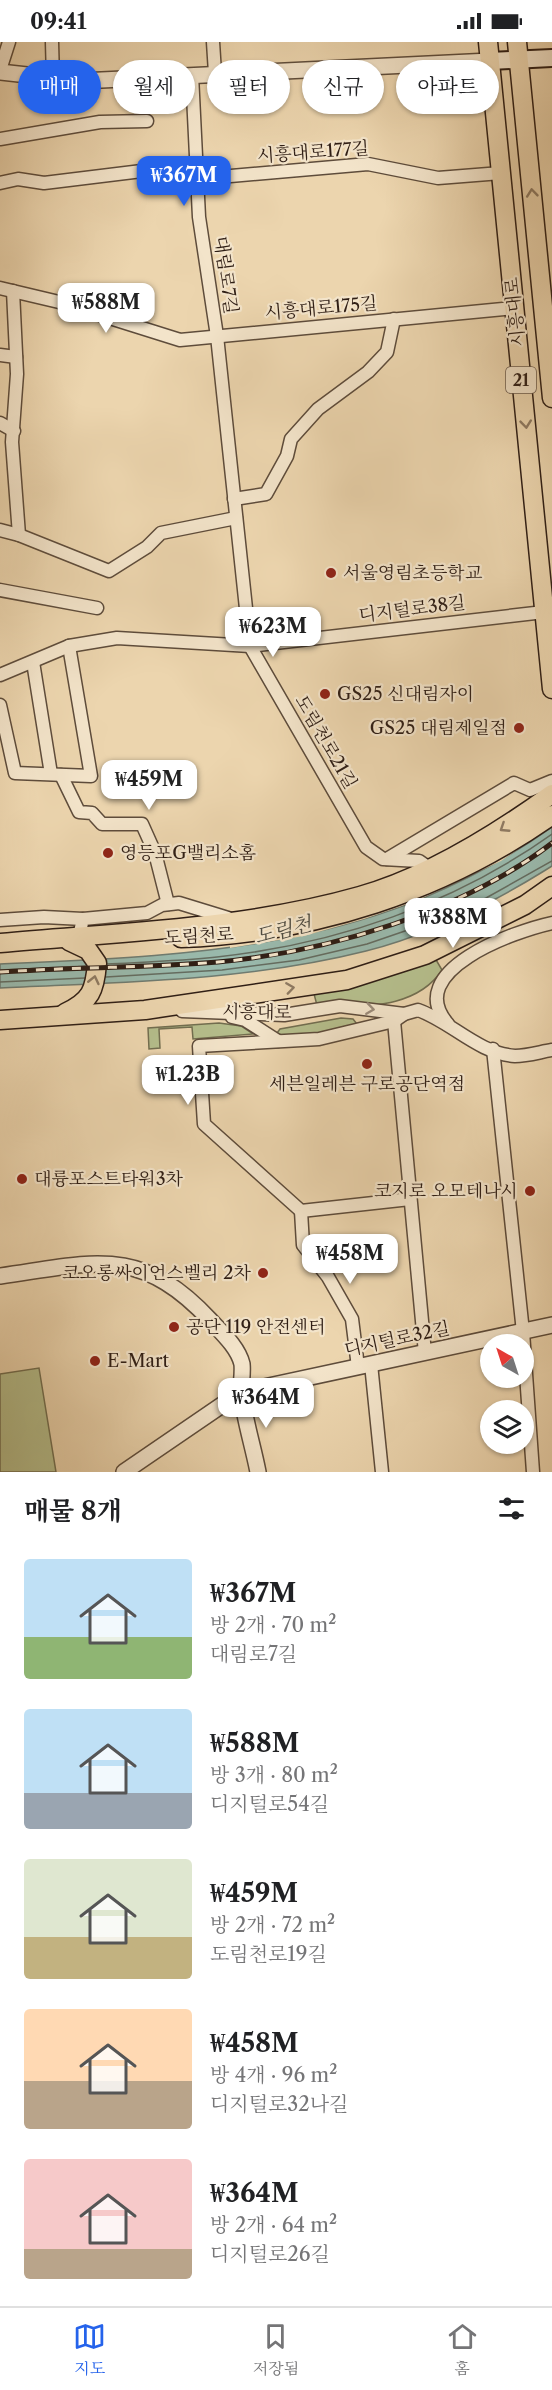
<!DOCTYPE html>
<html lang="ko">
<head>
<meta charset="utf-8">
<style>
	:root { --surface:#fff; --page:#f2f2f2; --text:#202124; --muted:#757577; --line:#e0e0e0; --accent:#2563eb }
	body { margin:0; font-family:"Libre Caslon Text","Noto Serif KR",serif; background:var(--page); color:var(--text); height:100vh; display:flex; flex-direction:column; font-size:22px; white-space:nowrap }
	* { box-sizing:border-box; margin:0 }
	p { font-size:20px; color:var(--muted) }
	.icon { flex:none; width:33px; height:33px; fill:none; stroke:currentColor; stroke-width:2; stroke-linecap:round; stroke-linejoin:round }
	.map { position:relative; height:1430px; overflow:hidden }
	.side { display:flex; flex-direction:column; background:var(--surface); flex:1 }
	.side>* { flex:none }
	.banner { position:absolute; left:18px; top:18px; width:516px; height:54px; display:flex; gap:12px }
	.needle { width:39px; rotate:321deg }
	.buttons { position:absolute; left:480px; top:1292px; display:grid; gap:12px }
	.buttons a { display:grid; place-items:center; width:54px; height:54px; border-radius:50%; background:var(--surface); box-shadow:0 2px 4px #0004; font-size:30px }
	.price { position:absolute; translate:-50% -51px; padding:0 14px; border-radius:12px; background:#fff; color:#222; font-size:20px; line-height:39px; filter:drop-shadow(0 2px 3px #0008) }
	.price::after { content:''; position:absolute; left:50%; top:36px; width:18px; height:14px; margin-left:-9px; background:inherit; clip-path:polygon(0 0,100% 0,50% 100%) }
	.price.current { background:var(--accent); color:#fff }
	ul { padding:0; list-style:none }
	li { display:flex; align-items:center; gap:18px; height:150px; padding:0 24px }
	li span { display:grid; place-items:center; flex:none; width:168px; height:120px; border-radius:6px; color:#555 }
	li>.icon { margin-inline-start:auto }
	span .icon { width:72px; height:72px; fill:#fffc; stroke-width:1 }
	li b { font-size:26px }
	h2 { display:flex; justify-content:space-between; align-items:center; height:72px; padding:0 24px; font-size:26px }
	.tag { padding:0 21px; border-radius:27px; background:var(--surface); box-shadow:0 2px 4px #0004; font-size:21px; line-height:54px }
	.tag.current { background:var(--accent); color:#fff }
	.status { display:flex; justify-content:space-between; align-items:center; height:42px; padding:0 30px; background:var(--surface); direction:ltr }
	.status svg { height:16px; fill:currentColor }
	.menu { display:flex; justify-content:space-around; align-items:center; height:84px; border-top:2px solid var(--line); background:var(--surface); font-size:16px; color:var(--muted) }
	.menu a { display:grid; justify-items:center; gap:3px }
	.menu .current { color:var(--accent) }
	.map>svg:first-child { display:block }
	.green { fill:#b5be8c; stroke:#726e50; stroke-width:1.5 }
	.water { fill:#99b9ac; stroke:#6f7b70; stroke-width:1.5 }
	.pier { fill:#ecd5ae }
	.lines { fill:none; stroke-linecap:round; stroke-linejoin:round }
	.shore { stroke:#646c60; stroke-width:1.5 }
	.minor-casing { stroke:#5e4c3b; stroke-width:15 }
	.tertiary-casing { stroke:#5e4c3b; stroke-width:18 }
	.secondary-casing { stroke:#2f1e15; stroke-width:20 }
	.primary-casing { stroke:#2f1e15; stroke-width:21 }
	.minor { stroke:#f3e4ca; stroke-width:12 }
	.tertiary { stroke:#f3e4ca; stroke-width:15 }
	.secondary { stroke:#f3e4ca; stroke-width:16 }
	.primary { stroke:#ecd5ae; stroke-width:18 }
	.rail-casing { stroke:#2f1e15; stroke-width:5 }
	.rail { stroke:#f3e4ca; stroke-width:3; stroke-dasharray:9; stroke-linecap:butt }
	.oneway { stroke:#8e7a62 }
	.oneway2 { stroke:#9b8b79 }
	.poi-dot { fill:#8f2418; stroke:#f3e4ca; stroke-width:2 }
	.labels { text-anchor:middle; stroke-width:4.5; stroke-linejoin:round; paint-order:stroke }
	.shield { fill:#f3e4ca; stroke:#6a594b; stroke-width:1.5 }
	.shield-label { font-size:16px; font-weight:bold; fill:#2f1e15 }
	.street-label { font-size:18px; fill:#2f1e15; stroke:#f3e4ca }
	.poi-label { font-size:18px; fill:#2f1e15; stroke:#f3e4ca; text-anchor:start }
	.water-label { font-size:20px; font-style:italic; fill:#4f4c42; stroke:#f3e4ca }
</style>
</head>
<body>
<div class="status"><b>09:41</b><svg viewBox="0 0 49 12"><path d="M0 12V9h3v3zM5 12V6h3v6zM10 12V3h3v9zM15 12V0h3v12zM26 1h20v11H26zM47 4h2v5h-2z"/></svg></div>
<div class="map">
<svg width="552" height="1430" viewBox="0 0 552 1430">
	<rect width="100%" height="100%" fill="#ecd5ae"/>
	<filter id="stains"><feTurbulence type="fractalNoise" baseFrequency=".00333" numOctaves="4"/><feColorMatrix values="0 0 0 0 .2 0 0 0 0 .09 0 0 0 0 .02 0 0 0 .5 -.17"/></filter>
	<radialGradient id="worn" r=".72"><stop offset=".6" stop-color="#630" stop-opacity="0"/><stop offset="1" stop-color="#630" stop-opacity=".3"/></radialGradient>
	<g class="green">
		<path d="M435,916L442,928C416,968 360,964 318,967L314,952Z"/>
		<path d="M341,976L353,977L357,982L318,992L281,993L277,991L280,987Z"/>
		<path d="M219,981L241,984L253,992L193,997L192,985L159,987L160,1006L149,1007L148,986Z"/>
		<path d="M39,1326L56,1430H0V1332Z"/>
	</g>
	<path class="water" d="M552,785V824L544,829C489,863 429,893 366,909C247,939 122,940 0,946V922C202,913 380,907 552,785Z"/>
	<path class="pier" d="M552,784L501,819L416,859L364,877L304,894L230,906V904L362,876L425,853L473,832Z"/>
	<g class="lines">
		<g class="shore">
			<path d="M107,922C144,920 181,919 217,915C337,902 454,862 552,792"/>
			<path d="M0,928L86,924"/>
			<path d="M106,935L222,928L299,918L367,902L437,878L486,856L552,819"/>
			<path d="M0,940L85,936"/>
		</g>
		<defs>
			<g id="minor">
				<path d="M52,0L53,37"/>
				<path d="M213,0L215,31"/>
				<path d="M0,28L9,0"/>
				<path d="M192,33L199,175L217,294L250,604L366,805L383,817L419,819L429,826"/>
				<path d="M0,97L100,80L147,79"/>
				<path d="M197,137L368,122L438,136L501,131"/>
				<path d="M0,141L18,137L44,141L150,128L197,127"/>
				<path d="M0,246L59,260L180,298L514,266"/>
				<path d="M13,249L17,332L12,400L19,493"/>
				<path d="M0,313L16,315"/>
				<path d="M0,381L14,389"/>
				<path d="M234,457L266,452L287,414L291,397L318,367L368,330L387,310L394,277"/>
				<path d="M0,488L19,493L109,529L147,505L161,491L236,476"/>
				<path d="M0,548L97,566"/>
				<path d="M33,620L51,732"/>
				<path d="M0,633L69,604L117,596L250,604L544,570"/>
				<path d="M0,663L15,731L91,734L69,604"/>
				<path d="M61,733L79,770L92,771L102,782H142L155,811L168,862"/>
				<path d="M387,817L514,741L530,748L552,739"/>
				<path d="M0,878L44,875L83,877"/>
				<path d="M79,894L83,877L147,871L162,863L179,861L228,876"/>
				<path d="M182,969L284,973L340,964L404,972"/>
				<path d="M232,975L245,978L278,999"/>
				<path d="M394,979L425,1311"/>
				<path d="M448,982C401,929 515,889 552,881"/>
				<path d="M493,1007L523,1290L533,1430"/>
				<path d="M410,1157L301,1169L204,1082L199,1004L319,997L394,979L404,972L418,968C452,980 477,1011 515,1014C527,1014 540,1010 552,1008"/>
				<path d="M301,1169L303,1203L328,1235L352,1277L358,1325"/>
				<path d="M371,1322L382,1430"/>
			</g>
			<g id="tertiary">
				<path d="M0,30L81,39L490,19"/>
				<path d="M0,1234C92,1221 139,1202 210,1278C221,1290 238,1305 242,1322C243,1331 241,1341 241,1349C244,1376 253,1404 258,1430"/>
				<path d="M124,1430L241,1350L552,1283"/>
			</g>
			<path id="secondary" d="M490,19L552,16"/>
			<g id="primary">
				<path d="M488,0L552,647"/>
				<path d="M517,0L552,356"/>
				<path d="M181,896C314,891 443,850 552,773"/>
				<path d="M0,901C120,890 244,887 360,854C428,835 495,793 552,752"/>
				<path d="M65,971C91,959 95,948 97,921L88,908L69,899"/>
				<path d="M0,978L145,968L347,938L425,913L525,863L552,844"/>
			</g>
		</defs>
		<use href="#minor" class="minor-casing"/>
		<use href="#tertiary" class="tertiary-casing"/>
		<use href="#secondary" class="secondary-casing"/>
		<use href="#primary" class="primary-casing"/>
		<use href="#minor" class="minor"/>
		<use href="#tertiary" class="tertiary"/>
		<use href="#secondary" class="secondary"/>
		<use href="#primary" class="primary"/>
		<defs>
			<path id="rail" d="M0,930C72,925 146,926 218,920C329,910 463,869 552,801"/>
		</defs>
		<use href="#rail" class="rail-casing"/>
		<use href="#rail" class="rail"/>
	</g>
	<defs><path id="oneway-chevron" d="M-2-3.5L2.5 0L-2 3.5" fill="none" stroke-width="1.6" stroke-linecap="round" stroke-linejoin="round" transform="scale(1.5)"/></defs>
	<g class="oneway">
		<use href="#oneway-chevron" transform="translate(532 151) rotate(-96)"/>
		<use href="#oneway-chevron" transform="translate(526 382) rotate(84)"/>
		<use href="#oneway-chevron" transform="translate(504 786) rotate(147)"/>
		<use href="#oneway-chevron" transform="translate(94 938) rotate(-77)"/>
		<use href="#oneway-chevron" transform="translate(290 946) rotate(-8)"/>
	</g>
	<use class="oneway2" href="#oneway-chevron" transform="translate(370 967) rotate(8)"/>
	<g class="poi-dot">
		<circle cx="331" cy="531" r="6"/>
		<circle cx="325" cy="652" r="6"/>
		<circle cx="519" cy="686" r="6"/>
		<circle cx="108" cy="811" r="6"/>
		<circle cx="367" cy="1022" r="6"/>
		<circle cx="22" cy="1137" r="6"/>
		<circle cx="530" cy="1149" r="6"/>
		<circle cx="263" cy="1231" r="6"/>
		<circle cx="174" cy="1285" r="6"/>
		<circle cx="95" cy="1319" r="6"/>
	</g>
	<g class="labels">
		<rect class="shield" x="506" y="325" width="30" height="26" rx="4.5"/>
		<g class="shield-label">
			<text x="521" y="344">21</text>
		</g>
		<g class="street-label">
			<text transform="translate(313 110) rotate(-4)" y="6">시흥대로177길</text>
			<text transform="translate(226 233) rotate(82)" y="6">대림로7길</text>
			<text transform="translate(321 266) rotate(-5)" y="6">시흥대로175길</text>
			<text transform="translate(515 270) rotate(-96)" y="6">시흥대로</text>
			<text transform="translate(412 567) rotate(-7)" y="6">디지털로38길</text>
			<text transform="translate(326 700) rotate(60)" y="6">도림천로21길</text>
			<text transform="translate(199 894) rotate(-3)" y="6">도림천로</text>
			<text transform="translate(257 970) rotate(1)" y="6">시흥대로</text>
			<text transform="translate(397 1297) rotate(-12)" y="6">디지털로32길</text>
		</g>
		<g class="poi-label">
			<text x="343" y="537">서울영림초등학교</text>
			<text x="337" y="658">GS25 신대림자이</text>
			<text x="507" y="692" text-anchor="end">GS25 대림제일점</text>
			<text x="120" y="817">영등포G밸리소홈</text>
			<text x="367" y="1048" text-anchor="middle">세븐일레븐 구로공단역점</text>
			<text x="34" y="1143">대륭포스트타워3차</text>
			<text x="518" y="1155" text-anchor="end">코지로 오모테나시</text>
			<text x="251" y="1237" text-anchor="end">코오롱싸이언스벨리 2차</text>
			<text x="186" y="1291">공단 119 안전센터</text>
			<text x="107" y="1325">E-Mart</text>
		</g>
		<g class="water-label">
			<text transform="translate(283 888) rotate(-14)" y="7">도림천</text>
		</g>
	</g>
	<rect width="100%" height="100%" filter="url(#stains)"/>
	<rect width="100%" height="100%" fill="url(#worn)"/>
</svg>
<div class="buttons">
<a><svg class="needle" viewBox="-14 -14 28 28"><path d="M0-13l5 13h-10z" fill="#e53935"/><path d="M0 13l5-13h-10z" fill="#757577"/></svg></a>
<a><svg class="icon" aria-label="layers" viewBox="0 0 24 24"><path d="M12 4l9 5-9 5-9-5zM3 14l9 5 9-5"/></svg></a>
</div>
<b class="price current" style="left:184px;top:165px">₩367M</b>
<b class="price" style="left:106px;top:292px">₩588M</b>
<b class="price" style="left:273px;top:616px">₩623M</b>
<b class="price" style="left:149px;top:769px">₩459M</b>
<b class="price" style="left:453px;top:907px">₩388M</b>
<b class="price" style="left:188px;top:1064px">₩1.23B</b>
<b class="price" style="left:350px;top:1243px">₩458M</b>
<b class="price" style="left:266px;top:1387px">₩364M</b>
<div class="banner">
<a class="tag current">매매</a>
<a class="tag">월세</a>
<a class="tag">필터</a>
<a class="tag">신규</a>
<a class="tag">아파트</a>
</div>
</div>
<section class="side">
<h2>매물 8개<svg class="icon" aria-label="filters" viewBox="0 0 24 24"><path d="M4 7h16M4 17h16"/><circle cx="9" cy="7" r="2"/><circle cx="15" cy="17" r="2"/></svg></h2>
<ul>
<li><span style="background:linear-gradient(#bfe0f5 65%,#8fb573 0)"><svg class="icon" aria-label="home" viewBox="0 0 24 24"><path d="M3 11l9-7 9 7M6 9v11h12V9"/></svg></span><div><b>₩367M</b><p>방 2개 · 70 m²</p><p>대림로7길</p></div></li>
<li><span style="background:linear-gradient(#bfe0f5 70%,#9aa5b1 0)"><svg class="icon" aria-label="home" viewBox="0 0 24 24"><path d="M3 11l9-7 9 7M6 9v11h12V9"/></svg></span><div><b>₩588M</b><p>방 3개 · 80 m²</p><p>디지털로54길</p></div></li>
<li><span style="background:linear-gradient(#dfe7d0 65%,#c2b280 0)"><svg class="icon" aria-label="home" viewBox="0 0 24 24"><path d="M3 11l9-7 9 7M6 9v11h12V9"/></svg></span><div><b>₩459M</b><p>방 2개 · 72 m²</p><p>도림천로19길</p></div></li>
<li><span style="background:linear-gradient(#ffd9b3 60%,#b9a48a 0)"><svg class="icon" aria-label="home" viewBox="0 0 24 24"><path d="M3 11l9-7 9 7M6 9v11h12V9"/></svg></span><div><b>₩458M</b><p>방 4개 · 96 m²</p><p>디지털로32나길</p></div></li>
<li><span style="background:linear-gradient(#f6c9c9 75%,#b9a48a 0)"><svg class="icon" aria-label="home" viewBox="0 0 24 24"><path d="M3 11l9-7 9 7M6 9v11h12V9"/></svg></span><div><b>₩364M</b><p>방 2개 · 64 m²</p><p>디지털로26길</p></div></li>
</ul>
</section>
<nav class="menu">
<a class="current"><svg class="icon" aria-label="map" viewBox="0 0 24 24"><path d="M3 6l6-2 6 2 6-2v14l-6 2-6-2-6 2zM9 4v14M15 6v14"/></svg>지도</a>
<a><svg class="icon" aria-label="saved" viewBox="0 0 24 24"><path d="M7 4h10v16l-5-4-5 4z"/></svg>저장됨</a>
<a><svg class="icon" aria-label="home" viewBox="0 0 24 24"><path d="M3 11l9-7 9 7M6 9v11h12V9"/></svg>홈</a>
</nav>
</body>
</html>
